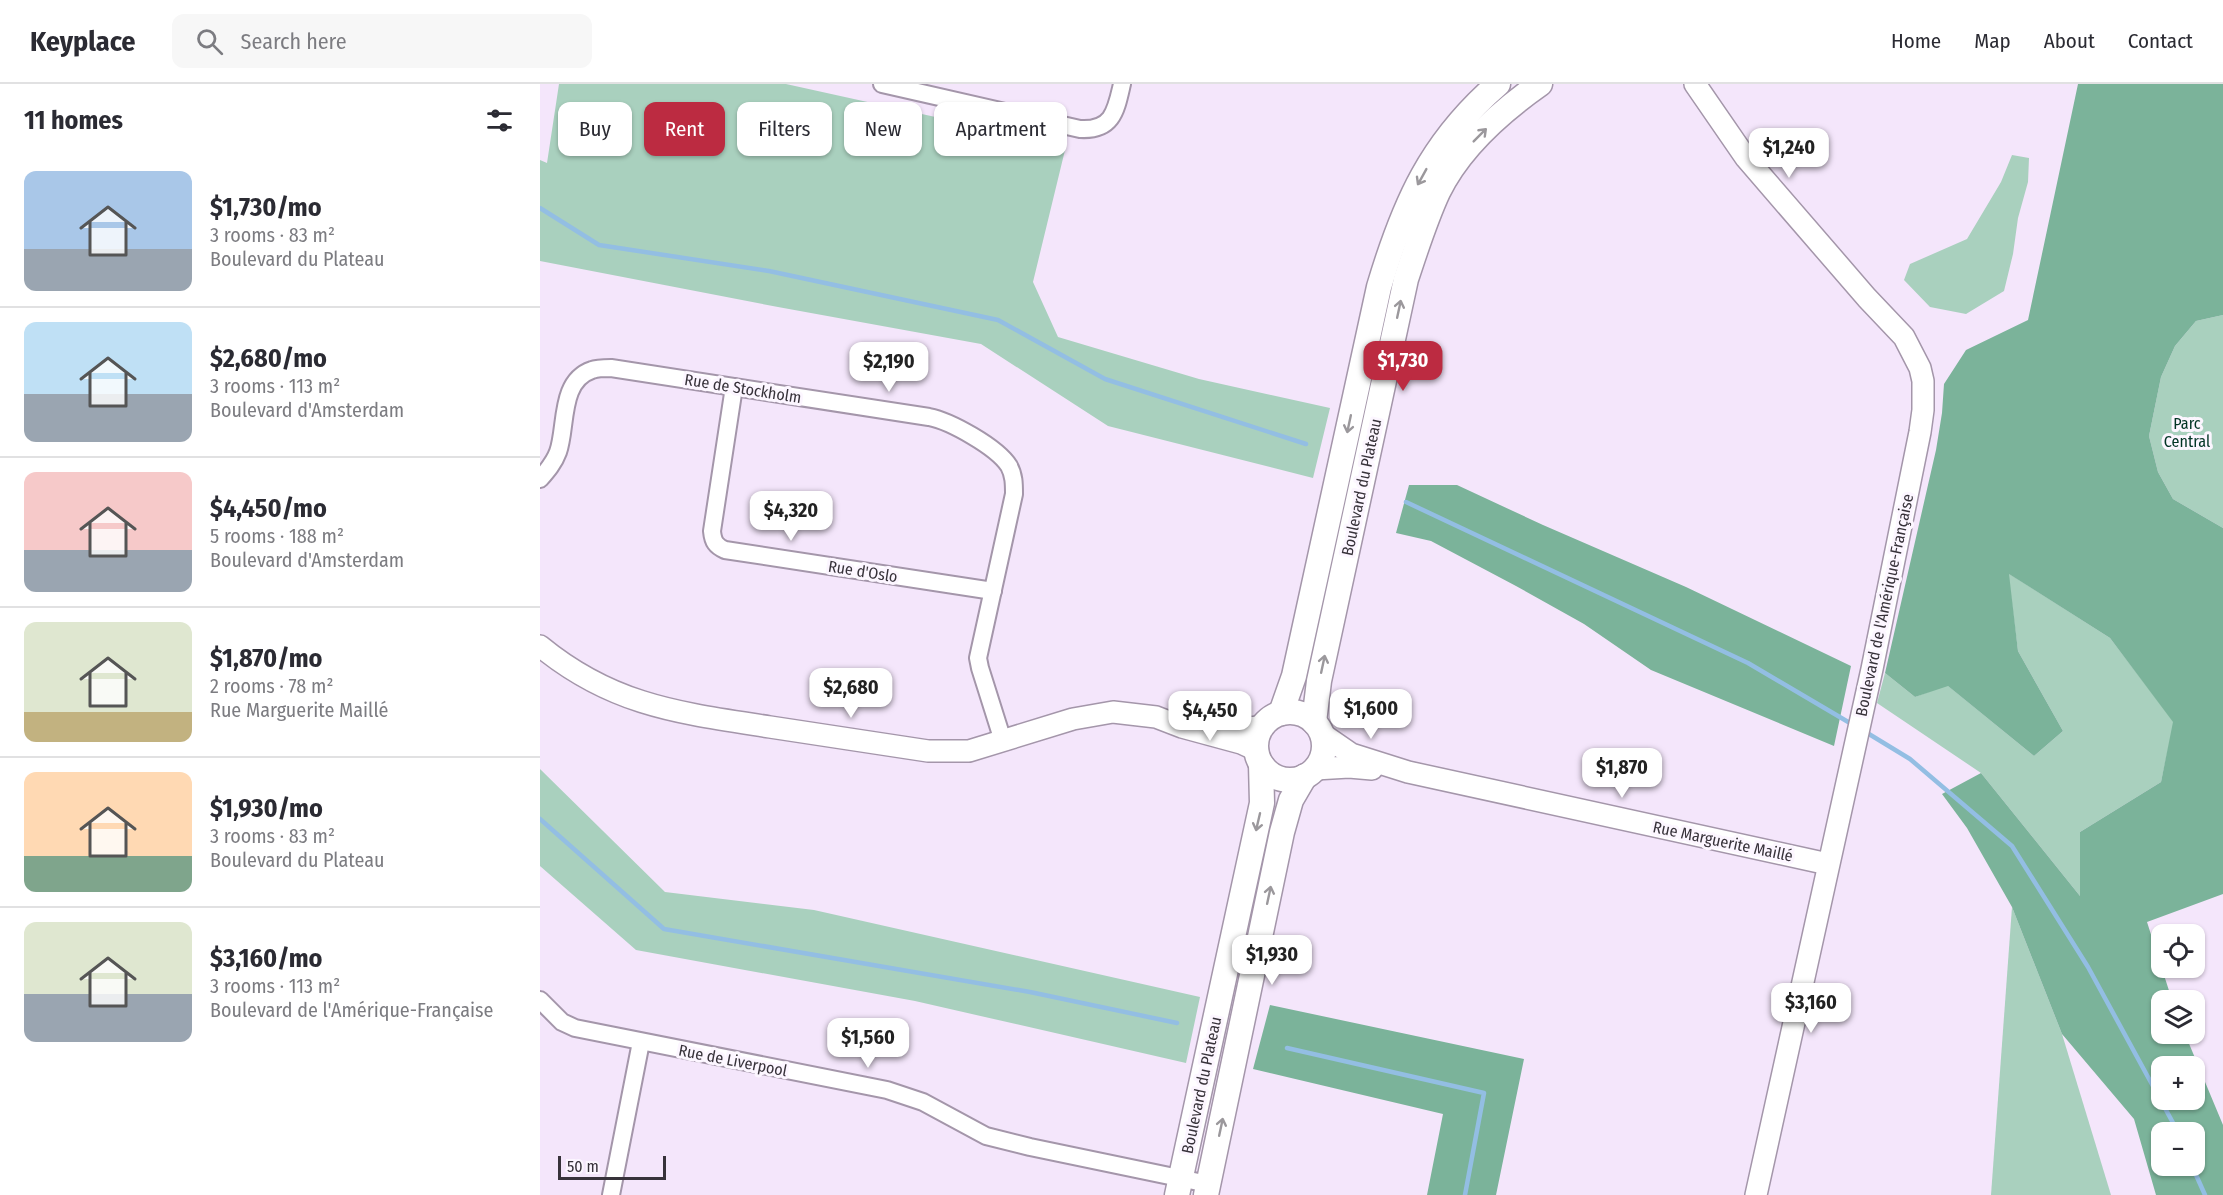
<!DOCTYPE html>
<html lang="en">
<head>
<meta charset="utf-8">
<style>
	:root { --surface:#fff; --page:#f7f7f7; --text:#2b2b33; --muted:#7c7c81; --line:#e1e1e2; --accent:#bc2b41 }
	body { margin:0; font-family:"Fira Sans Condensed",sans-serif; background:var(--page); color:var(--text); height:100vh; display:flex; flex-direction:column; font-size:22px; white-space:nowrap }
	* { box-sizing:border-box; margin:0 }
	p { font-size:20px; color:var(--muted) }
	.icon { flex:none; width:33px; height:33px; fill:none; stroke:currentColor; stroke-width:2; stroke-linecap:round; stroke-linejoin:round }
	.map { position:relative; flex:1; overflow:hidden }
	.details { display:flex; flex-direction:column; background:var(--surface); width:540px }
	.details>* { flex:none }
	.top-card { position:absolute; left:18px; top:18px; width:570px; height:54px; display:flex; gap:12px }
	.buttons { position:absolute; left:1611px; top:840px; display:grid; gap:12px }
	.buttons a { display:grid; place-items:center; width:54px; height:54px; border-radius:12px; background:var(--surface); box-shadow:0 2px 4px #0004; font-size:30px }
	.scale { position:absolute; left:18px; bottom:15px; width:108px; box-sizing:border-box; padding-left:6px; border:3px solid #37323a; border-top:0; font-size:16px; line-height:21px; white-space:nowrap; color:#37323a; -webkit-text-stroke:4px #fcf6ff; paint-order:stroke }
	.price { position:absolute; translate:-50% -51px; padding:0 14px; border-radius:12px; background:#fff; color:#222; font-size:20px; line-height:39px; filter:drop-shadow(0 2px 3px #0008) }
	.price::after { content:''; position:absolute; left:50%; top:36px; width:18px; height:14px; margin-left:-9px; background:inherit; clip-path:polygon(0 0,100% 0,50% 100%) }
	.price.on { background:var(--accent); color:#fff }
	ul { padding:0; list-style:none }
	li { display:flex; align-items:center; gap:18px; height:150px; padding:0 24px }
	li+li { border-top:2px solid var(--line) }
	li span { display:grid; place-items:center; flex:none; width:168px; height:120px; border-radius:12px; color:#555 }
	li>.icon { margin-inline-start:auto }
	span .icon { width:72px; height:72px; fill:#fffc; stroke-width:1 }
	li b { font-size:26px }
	h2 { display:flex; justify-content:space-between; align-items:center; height:72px; padding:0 24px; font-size:26px }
	.chip { padding:0 21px; border-radius:12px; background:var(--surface); box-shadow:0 2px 4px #0004; font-size:21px; line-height:54px }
	.chip.on { background:var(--accent); color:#fff }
	header { display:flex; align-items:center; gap:36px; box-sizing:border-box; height:84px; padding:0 30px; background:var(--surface); border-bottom:2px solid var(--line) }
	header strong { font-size:28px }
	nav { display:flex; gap:33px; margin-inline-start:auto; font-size:21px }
	.search { width:420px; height:54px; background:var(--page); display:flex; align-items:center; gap:15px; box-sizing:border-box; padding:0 21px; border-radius:12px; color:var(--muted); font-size:22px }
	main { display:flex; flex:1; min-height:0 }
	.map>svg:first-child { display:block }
	.green { fill:#a9d0be }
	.forest { fill:#7bb39a; fill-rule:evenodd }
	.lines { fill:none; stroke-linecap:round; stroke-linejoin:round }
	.stream { stroke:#93bee3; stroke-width:4.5 }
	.minor-casing { stroke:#a496aa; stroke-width:20 }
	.tertiary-casing { stroke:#a496aa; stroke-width:24 }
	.secondary-casing { stroke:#a496aa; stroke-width:27 }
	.minor { stroke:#fff; stroke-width:16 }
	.tertiary { stroke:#fff; stroke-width:21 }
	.secondary { stroke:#fff; stroke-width:24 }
	.oneway { stroke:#9b989c }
	.labels { text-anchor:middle; stroke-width:6; stroke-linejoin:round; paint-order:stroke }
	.street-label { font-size:16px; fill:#37323a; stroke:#fcf6ff }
	.park-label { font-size:16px; fill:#013424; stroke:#fcf6ff }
</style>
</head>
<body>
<header>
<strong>Keyplace</strong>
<div class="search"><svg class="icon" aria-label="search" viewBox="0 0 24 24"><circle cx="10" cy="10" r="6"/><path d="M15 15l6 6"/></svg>Search here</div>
<nav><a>Home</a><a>Map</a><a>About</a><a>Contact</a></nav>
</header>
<main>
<section class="details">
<h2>11 homes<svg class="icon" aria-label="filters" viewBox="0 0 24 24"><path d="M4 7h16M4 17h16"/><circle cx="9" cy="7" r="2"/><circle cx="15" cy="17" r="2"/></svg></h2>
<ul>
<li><span style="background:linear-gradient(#a9c7e8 65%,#9aa5b1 0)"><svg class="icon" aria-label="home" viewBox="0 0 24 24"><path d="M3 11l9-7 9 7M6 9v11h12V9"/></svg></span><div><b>$1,730/mo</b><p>3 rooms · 83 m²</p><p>Boulevard du Plateau</p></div></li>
<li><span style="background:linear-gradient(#bfe0f5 60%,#9aa5b1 0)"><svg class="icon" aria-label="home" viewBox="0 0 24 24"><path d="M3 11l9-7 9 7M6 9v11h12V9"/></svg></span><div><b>$2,680/mo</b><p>3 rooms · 113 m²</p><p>Boulevard d'Amsterdam</p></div></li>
<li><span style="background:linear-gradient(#f6c9c9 65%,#9aa5b1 0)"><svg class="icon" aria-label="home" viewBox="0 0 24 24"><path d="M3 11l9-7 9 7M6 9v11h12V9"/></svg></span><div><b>$4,450/mo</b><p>5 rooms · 188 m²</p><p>Boulevard d'Amsterdam</p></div></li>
<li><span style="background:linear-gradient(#dfe7d0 75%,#c2b280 0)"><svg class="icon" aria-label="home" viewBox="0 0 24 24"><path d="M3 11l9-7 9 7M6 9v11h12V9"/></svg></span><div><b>$1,870/mo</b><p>2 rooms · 78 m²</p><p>Rue Marguerite Maillé</p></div></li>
<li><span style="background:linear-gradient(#ffd9b3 70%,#7fa58c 0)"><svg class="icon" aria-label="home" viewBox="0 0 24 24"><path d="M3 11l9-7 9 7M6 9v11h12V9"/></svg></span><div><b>$1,930/mo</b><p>3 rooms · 83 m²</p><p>Boulevard du Plateau</p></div></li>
<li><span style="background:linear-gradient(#dfe7d0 60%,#9aa5b1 0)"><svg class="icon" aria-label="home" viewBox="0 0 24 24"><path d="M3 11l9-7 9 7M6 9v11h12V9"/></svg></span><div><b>$3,160/mo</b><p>3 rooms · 113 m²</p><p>Boulevard de l'Amérique-Française</p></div></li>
</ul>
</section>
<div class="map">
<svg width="1683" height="1111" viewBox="0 0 1683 1111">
	<rect width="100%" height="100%" fill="#f4e6fb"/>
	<g class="green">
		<path d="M19,0H246L526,62L493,198L518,253L659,295L790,324L773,394L568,342L441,260L238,223L0,177V76L7,79Z"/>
		<path d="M1472,71L1489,74L1488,98L1478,134L1473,170L1464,207L1426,230L1390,223L1364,196L1370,180L1427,155L1461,98Z"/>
		<path d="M1683,231V444L1633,415L1618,388L1609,352L1621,293L1635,262L1656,237Z"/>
		<path d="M1468,489L1570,554L1634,638L1621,698L1540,748V812L1441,689L1337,619L1345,589L1375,613L1407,601L1494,672L1523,647L1478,567Z"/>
		<path d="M0,685L125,808L274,826L660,913L646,979L375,917L96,866L0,782Z"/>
		<path d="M1472,823L1522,950L1571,1111H1451Z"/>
	</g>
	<g class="forest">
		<path d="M1538,0H1683V231L1656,237L1635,262L1621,293L1609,352L1618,388L1633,415L1683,444V810L1607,838L1632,916H1622V950H1645L1683,1041V1111H1616L1594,1035L1522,950L1472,823L1427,744L1402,710L1441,689L1540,812V748L1621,698L1633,638L1570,554L1469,490L1478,567L1523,647L1494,672L1408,602L1375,613L1345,589L1396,366L1402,329L1404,300L1426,266L1488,236ZM1622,982H1654V1016H1622ZM1622,1048H1654V1082H1622Z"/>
		<path d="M869,401H917L1003,441L1146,503L1311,582L1294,662L1111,586L1044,540L976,502L891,457L856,449Z"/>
		<path d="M730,921L984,975L956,1111H887L903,1030L713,985Z"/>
	</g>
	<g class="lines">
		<g class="stream">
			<path d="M0,124L59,161L229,187L458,236L565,295L766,360"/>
			<path d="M866,418L1208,579L1315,642"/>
			<path d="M1324,647L1370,675L1472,762L1548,883L1638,1048"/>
			<path d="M0,735L124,845L490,908L637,939"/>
			<path d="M747,964L944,1009L925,1111"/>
			<path d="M1652,1082L1665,1111"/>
		</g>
		<defs>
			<g id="minor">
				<path d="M342,0L540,45C573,47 576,26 582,0"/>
				<path d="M194,303L172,447C173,458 176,462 185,466L453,507"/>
				<path d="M0,395C7,387 14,379 18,368C27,343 19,297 52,286C57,284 65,284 71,284L389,333C410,337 457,363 469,382C474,391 474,400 474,410L438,574L440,584L463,657"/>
				<path d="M0,916L22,938L35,944L347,1006L383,1018L446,1052L490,1063L668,1100"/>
				<path d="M71,1111L101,958"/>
			</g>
			<g id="tertiary">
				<path d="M1155,0L1206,74L1327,214L1364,253L1380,284L1383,297V326L1380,348L1332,585L1216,1111"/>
				<path d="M0,562C73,622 140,629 230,643C283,651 335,659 388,667H429L533,635L573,628L616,633L642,643L701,659L716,666"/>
				<path d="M676,639L704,644L722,643"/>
				<path d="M782,650L811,670L868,688L1288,780"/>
				<path d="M775,685L809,683L832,685"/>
			</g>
			<g id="secondary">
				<circle cx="750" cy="662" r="34"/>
				<path d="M741,629L754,592L839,203C864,119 891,58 958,0"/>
				<path d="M774,638L779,597L866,195C876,165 885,136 898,108C920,63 960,28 1000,0"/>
				<path d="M637,1111L722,719L721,680"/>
				<path d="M666,1111L742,748L751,716L765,692"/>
			</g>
		</defs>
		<use href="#minor" class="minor-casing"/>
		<use href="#tertiary" class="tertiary-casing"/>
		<use href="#secondary" class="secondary-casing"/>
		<use href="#minor" class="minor"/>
		<use href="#tertiary" class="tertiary"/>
		<use href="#secondary" class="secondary"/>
	</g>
	<defs><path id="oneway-shaft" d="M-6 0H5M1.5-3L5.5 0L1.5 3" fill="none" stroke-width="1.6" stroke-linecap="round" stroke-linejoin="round" transform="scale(1.5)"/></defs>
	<g class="oneway">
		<use href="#oneway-shaft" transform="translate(940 51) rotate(-45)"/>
		<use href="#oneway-shaft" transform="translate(882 93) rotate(119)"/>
		<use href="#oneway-shaft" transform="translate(859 225) rotate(-78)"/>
		<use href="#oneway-shaft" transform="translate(809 340) rotate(102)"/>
		<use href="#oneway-shaft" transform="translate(783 580) rotate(-78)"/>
		<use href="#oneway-shaft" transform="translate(718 738) rotate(103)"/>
		<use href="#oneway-shaft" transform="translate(729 811) rotate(-78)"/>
		<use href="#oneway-shaft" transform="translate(681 1043) rotate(-78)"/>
	</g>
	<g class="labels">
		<g class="street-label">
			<text transform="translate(203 304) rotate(9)" y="6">Rue de Stockholm</text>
			<text transform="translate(821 403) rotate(-78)" y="6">Boulevard du Plateau</text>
			<text transform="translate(323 487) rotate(9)" y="6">Rue d'Oslo</text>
			<text transform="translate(1344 521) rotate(-78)" y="6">Boulevard de l'Amérique-Française</text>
			<text transform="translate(1183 757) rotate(12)" y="6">Rue Marguerite Maillé</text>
			<text transform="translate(193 976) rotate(11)" y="6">Rue de Liverpool</text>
			<text transform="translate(661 1001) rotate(-78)" y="6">Boulevard du Plateau</text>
		</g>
		<g class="park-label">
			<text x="1647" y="345">Parc<tspan x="1647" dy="18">Central</tspan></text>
		</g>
	</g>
</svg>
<div class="buttons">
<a><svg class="icon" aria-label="locate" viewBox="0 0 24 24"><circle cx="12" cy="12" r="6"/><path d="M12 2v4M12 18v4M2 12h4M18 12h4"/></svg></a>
<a><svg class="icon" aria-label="layers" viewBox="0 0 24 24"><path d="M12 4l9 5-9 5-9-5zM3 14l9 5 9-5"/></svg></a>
<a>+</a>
<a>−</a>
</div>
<div class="scale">50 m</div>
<b class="price" style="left:1249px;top:95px">$1,240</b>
<b class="price on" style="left:863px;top:308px">$1,730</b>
<b class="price" style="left:349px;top:309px">$2,190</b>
<b class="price" style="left:251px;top:458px">$4,320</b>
<b class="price" style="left:311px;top:635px">$2,680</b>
<b class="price" style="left:831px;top:656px">$1,600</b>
<b class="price" style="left:670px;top:658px">$4,450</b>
<b class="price" style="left:1082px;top:715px">$1,870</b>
<b class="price" style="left:732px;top:902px">$1,930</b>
<b class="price" style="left:1271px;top:950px">$3,160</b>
<b class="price" style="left:328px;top:985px">$1,560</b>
<div class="top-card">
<a class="chip">Buy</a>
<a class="chip on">Rent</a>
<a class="chip">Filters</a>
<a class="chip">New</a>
<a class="chip">Apartment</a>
</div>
</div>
</main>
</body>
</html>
